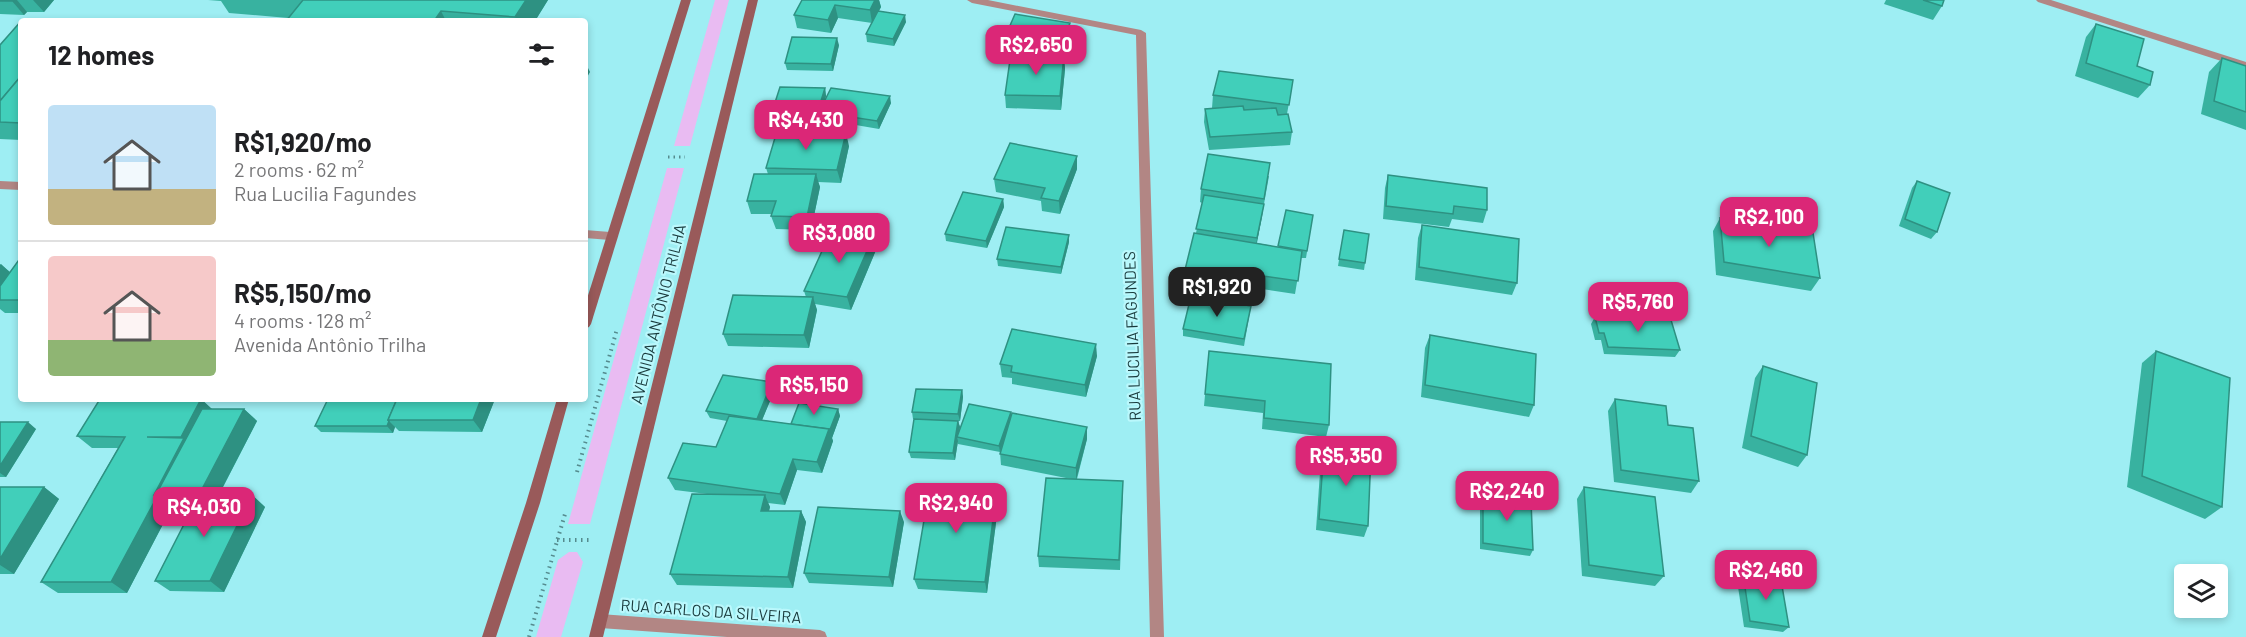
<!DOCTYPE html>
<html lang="en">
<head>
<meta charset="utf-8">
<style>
	:root { --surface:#fff; --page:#f2f2f2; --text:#202124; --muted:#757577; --line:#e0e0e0; --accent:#db2777 }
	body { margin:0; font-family:Barlow,sans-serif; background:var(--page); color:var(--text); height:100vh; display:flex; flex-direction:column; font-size:22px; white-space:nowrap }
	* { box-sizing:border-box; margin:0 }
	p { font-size:20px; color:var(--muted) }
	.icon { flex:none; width:33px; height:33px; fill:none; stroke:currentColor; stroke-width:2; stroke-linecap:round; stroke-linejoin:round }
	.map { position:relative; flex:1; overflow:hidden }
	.sheet { position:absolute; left:18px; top:18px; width:570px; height:384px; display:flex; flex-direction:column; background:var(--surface); border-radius:6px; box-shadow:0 3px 9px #0003 }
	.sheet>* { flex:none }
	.fabs { position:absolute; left:2174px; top:564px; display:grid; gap:12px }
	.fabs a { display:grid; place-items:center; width:54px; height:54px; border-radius:6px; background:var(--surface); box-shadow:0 3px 9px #0003; font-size:30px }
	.price { position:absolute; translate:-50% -51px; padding:0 14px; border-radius:12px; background:var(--accent); color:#fff; font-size:20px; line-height:39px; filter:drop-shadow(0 2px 3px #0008) }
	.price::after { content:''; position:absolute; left:50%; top:36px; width:18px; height:14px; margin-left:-9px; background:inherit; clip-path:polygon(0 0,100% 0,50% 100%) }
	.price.on { background:#222; color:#fff }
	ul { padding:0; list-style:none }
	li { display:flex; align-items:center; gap:18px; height:150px; padding:0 30px }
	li+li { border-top:2px solid var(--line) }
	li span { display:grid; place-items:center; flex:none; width:168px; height:120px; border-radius:6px; color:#555 }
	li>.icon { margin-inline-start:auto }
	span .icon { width:72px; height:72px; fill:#fffc; stroke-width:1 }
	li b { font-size:26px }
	h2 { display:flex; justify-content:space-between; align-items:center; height:72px; padding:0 30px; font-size:26px }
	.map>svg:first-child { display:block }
	.green { fill:#e9bbf2 }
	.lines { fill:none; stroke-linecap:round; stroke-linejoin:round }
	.path-far1 { stroke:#558b8e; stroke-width:3; stroke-dasharray:1.5 4; stroke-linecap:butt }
	.path { stroke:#558b8e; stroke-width:4; stroke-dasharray:1.5 4.5; stroke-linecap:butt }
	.minor { fill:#b28684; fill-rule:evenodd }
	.secondary { fill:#995a5a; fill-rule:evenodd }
	.wall { fill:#38b2a0 }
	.shaded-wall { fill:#2e9182 }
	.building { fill:#41cfba; stroke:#2e9182; stroke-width:1.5 }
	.labels { text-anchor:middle; stroke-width:4.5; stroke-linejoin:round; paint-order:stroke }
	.street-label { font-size:16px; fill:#18393b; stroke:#baf8fc }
</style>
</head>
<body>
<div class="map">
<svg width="2246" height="637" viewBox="0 0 2246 637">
	<rect width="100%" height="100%" fill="#9eeef3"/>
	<g class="green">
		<path d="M715,0H729L690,146H674Z"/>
		<path d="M667,168H684L590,524H568Z"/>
		<path d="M569,552H577L583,562L561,637H536L558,560Z"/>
	</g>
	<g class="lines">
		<path class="path-far1" d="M668,157H685"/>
		<g class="path">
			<path d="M577,472L617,329"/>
			<path d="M557,540H589"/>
			<path d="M529,637L565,514"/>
		</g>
		<g class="minor">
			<path d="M967,0H988L1141,30L1146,33L1164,637H1150L1136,35L972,3Z"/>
			<path d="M2036,0H2051L2246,62V69L2038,2Z"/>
			<path d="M0,181L21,182V190L0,189Z"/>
			<path d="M585,230L610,232L616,236L610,240L585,238Z"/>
			<path d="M600,614L820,630L825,632L827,637H727L600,628L595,626L593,621L595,616Z"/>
		</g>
		<g class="secondary">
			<path d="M681,0H691L591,324L589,327L585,329V305Z"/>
			<path d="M748,0H758L603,637H589Z"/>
			<path d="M557,399H569L540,503L496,637H482L526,503Z"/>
		</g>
	</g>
	<g class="wall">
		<path d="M0,0H54L44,12H27L24,15L0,14Z"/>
		<path d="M208,0H548L535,21H286L288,18L229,13L221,1Z"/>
		<path d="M802,0H879L881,7L879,11L906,22L894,46L867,42L866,34L872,23L838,18L831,33L797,28L794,15Z"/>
		<path d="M1886,0H1944L1942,6L1933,20L1884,4Z"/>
		<path d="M68,19L181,20L182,21H21V140L0,139V45L22,20L66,21Z"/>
		<path d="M2096,24L2137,66L2150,85L2138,98L2075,76L2086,37Z"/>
		<path d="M1071,36L1063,55L1065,69L1061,110L1006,108L1005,95L1023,61L1003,58L1002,44Z"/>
		<path d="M839,45L833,71L787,70L785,63Z"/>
		<path d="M2222,58L2246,66V130L2201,114L2209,72Z"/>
		<path d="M1293,80L1287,114L1292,132L1290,145L1209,150L1204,122L1205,109L1212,108L1213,95Z"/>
		<path d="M825,88L826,96L825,99L891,103L879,129L821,119L820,117L818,124L773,123L771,115Z"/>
		<path d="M849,146L841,183L818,182L820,187L811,230L776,229L771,216L772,214H751L747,201L768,174L766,168Z"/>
		<path d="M1077,156V169L1060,214L1042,211L1041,201L996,192L994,179Z"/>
		<path d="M1388,175L1487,210L1483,223L1452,219L1449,227L1383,219L1385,188Z"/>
		<path d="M1269,176L1257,243L1278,247L1313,215L1306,258H1301L1295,294L1255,288L1252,302L1182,291L1183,278L1196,233L1202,203L1200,202L1201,189Z"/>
		<path d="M1917,181L1937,232L1931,239L1899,226L1912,188Z"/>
		<path d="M1003,199L1004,207L987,248L946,241L945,234Z"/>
		<path d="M1720,218L1820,278L1811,291L1716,275L1713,231Z"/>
		<path d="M1422,225L1517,283L1512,295L1415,280L1418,238Z"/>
		<path d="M1344,230L1365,263L1364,270L1338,266Z"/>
		<path d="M1069,242L1061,274L998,266L997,259Z"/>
		<path d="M876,250L851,310L815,304L817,310L809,348L728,346L723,334L806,297L804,291Z"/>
		<path d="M21,257V313H5L0,309V264L10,272Z"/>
		<path d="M1251,306L1244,346L1183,336V329Z"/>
		<path d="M1595,317L1680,350L1675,357L1604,354L1601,340H1595L1591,324Z"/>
		<path d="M1430,335L1534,405L1529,417L1421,397L1425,348Z"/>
		<path d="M1209,351L1329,425L1326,437L1262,429L1263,413L1204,406Z"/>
		<path d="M2156,351L2222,507L2205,519L2127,487L2142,363Z"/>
		<path d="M1097,356L1086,397L1012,384V378L1002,377L1000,364Z"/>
		<path d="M1763,366L1807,455L1798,467L1742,448L1755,378Z"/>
		<path d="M775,389L762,420L791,424L838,409L840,416L832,438L833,441L822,473L797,470L785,505L768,503L770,507L769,511H801L806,522L793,588L677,585L670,574L707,494L675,490L668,478L716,447L727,421L710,418L706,411Z"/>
		<path d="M962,390L963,397L960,421L913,419L912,412Z"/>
		<path d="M201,399L212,409H244L257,421L219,495H252L265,507L224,592L170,591L155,581L197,500H173L172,499L169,504L172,507L127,593H58L41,582L118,448H92L77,436Z"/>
		<path d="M328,399H495L482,432L399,431L395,427L393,433L321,432L315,426Z"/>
		<path d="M1615,399L1668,425L1699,481L1691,493L1614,482L1608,411Z"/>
		<path d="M1011,412V417L1087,439L1077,479L1123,492L1120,570L1039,567L1038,556L1071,479L1001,465L1000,452L958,444V441L955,460L911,458L909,452L958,421L960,427L959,431Z"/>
		<path d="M0,422L36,429L6,477H0Z"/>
		<path d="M1324,447L1368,526L1364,537L1316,530L1321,458Z"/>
		<path d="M0,487H44L59,499L14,574H0Z"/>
		<path d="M1584,487L1664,576L1655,586L1582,576L1577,499Z"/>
		<path d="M997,488L999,499L987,593L918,589L914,579Z"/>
		<path d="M1483,494L1533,550L1530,556L1480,549V500Z"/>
		<path d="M904,522L893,587L809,583L804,573Z"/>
		<path d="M1743,574L1789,627L1783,632L1744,627L1737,580Z"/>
	</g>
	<g class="shaded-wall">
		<path d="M14,0H17L27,12L24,15L12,1Z"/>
		<path d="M33,0H54L44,12Z"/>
		<path d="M526,0H548L535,21H517L515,17Z"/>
		<path d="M875,0H879L881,7L872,23L870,10Z"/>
		<path d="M835,5L838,18L831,33L828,20Z"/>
		<path d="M441,11L446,21H434Z"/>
		<path d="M905,15L906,22L894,46L893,39Z"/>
		<path d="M1070,23L1071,36L1058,67L1057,54Z"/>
		<path d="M837,38L839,45L833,71L831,64Z"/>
		<path d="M1064,55L1065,69L1061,110L1060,96Z"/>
		<path d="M585,62L590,72L585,81Z"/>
		<path d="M825,88L826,96L822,112H819L820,117L818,124L816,117Z"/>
		<path d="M890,96L891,103L879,129L877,121Z"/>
		<path d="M846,133L849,146L841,183L837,170Z"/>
		<path d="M1077,156V169L1060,214L1059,201Z"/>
		<path d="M816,174L820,187L811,230L807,217Z"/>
		<path d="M1003,199L1004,207L987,248L986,241Z"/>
		<path d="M1264,204L1262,217L1255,251L1257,238Z"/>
		<path d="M1069,235V242L1061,274V267Z"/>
		<path d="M873,237L876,250L851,310L847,297Z"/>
		<path d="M1,264L15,277L0,298V265Z"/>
		<path d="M813,297L817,310L809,348L804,335Z"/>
		<path d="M1096,344L1097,356L1086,397L1085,385Z"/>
		<path d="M772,382L775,389L760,425L757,419Z"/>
		<path d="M962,390L963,397L960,421L958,414Z"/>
		<path d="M201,399L214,411L159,489L172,499L169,504L172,507L127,593L111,582L154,495L183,439L181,437Z"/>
		<path d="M481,399H495L482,432L473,420Z"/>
		<path d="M244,409L257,421L216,500L202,489Z"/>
		<path d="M838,409L840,416L832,438L829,432Z"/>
		<path d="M1011,412V419L1000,452L999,446Z"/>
		<path d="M389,421L395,427L393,433L387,426Z"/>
		<path d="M958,421L960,427L958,438L957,437L958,441L955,460L953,453Z"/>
		<path d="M28,422L36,429L6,477L0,473V466Z"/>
		<path d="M1087,427V439L1076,480V468Z"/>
		<path d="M829,429L833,441L822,473L817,462Z"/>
		<path d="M793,459L797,470L785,505L780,494Z"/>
		<path d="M44,487L59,499L14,574L0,565V559Z"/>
		<path d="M997,488L999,499L987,593L985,582Z"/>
		<path d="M252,495L265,507L224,592L210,581Z"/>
		<path d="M765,495L770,507L766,522L761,511Z"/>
		<path d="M801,511L806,522L793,588L788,577Z"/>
		<path d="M900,511L904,522L893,587L889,577Z"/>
	</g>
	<g class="building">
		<path d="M0,0H14L12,1H0Z"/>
		<path d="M303,0H526L515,17L441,11L434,21H286Z"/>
		<path d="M802,0H875L870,10L835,5L828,20L794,15Z"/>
		<path d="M1923,0H1944L1942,6Z"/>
		<path d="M878,11L905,15L893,39L866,34Z"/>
		<path d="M1015,14L1070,23L1057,54L1002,44Z"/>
		<path d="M68,19L181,20V21H66Z"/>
		<path d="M22,20L66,21H21V76L0,101V45Z"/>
		<path d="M2096,24L2144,39L2137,66L2153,72L2150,85L2086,63Z"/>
		<path d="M792,37L837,38L831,64L785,63Z"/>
		<path d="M1031,54L1064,55L1060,96L1005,95L1010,60L1030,61Z"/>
		<path d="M2222,58L2246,66V112L2214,101Z"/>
		<path d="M1219,71L1293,80L1289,105L1213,95Z"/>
		<path d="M21,76V123L0,122V101Z"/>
		<path d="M780,87L825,88L816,117L771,115Z"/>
		<path d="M831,88L890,96L877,121L819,112Z"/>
		<path d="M1243,106L1244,110L1276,108L1278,115L1288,114L1292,132L1210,137L1205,109Z"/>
		<path d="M777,131L846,133L837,170L766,168Z"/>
		<path d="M1010,143L1077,156L1059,201L1041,198L1045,188L994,179Z"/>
		<path d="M1208,154L1270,163L1264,199L1201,189Z"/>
		<path d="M754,174H816L807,217L771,216L776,201H747Z"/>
		<path d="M1388,175L1487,188V210L1454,206L1453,214L1386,206Z"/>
		<path d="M1917,181L1950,193L1937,232L1905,219Z"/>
		<path d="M963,192L1003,199L986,241L945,234Z"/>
		<path d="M1204,195L1264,204L1257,238L1196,229Z"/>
		<path d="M1286,210L1313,215L1307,251L1278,246Z"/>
		<path d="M1720,218L1813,233L1820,278L1724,262Z"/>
		<path d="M1422,225L1519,239L1517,283L1419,267Z"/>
		<path d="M1006,227L1069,235L1061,267L997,259Z"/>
		<path d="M1344,230L1369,234L1365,263L1339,259Z"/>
		<path d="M831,231L873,237L847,297L804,291Z"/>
		<path d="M1194,233L1302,251L1298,281L1256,275L1254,290L1183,278Z"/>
		<path d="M21,257V300H0V286Z"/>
		<path d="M733,295L813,297L804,335L723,334Z"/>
		<path d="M1191,296L1251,306L1244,339L1183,329Z"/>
		<path d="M1595,317L1671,320L1680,350L1608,347L1604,333H1599Z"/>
		<path d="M1012,329L1096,344L1085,385L1011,372L1012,366L1000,364Z"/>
		<path d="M1430,335L1536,354L1534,405L1425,385Z"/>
		<path d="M1209,351L1331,364L1329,425L1264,418L1265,401L1205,394Z"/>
		<path d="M2156,351L2230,378L2222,507L2142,476Z"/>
		<path d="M1763,366L1817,383L1807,455L1751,436Z"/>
		<path d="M723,375L772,382L757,419L706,411Z"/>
		<path d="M916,389L962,390L958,414L912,412Z"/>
		<path d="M100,399H201L181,437H147L184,438L154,495H158L111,582H41L125,437L77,436Z"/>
		<path d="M328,399H397L388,420L389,421L387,426H315Z"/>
		<path d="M397,399H481L473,420H388Z"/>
		<path d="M1615,399L1666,406L1668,425L1693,428L1699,481L1621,470Z"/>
		<path d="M799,403L838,409L829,432V429L791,424Z"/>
		<path d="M969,404L1011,412L999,446L957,437Z"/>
		<path d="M202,409H244L202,489H159Z"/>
		<path d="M1012,413L1087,427L1076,468L1000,454Z"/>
		<path d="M729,416L829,429L817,462L793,459L780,494L668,478L683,443L716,447Z"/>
		<path d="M914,419L958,421L953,453L909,452Z"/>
		<path d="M0,422H28L0,466Z"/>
		<path d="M1324,447L1371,453L1368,526L1319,519Z"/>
		<path d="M1046,478L1123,481L1119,560L1038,556Z"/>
		<path d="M930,485L997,488L985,582L914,579Z"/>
		<path d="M0,487H44L0,559Z"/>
		<path d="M1584,487L1655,497L1664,576L1589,565Z"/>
		<path d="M692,494L765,495L761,511H801L788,577L670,574Z"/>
		<path d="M1483,494L1531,501L1533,550L1483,543Z"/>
		<path d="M199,495H252L210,581H155Z"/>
		<path d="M818,507L900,511L889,577L804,573Z"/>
		<path d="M1743,574L1781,580L1789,627L1750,621Z"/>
	</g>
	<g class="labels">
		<g class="street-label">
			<text transform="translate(658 314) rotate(-76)" y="6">AVENIDA ANTÔNIO TRILHA</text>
			<text transform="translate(1132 336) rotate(-92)" y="6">RUA LUCILIA FAGUNDES</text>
			<text transform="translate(711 611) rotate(4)" y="6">RUA CARLOS DA SILVEIRA</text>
		</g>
	</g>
</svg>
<div class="fabs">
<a><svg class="icon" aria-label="layers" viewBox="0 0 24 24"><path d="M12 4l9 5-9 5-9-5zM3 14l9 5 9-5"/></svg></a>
</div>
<b class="price" style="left:1036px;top:76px">R$2,650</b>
<b class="price" style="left:806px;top:151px">R$4,430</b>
<b class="price" style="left:1769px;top:248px">R$2,100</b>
<b class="price" style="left:839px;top:264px">R$3,080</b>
<b class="price on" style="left:1217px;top:318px">R$1,920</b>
<b class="price" style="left:1638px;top:333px">R$5,760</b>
<b class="price" style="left:814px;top:416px">R$5,150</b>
<b class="price" style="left:1346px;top:487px">R$5,350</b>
<b class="price" style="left:1507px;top:522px">R$2,240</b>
<b class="price" style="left:956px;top:534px">R$2,940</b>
<b class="price" style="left:204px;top:538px">R$4,030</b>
<b class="price" style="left:1766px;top:601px">R$2,460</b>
<section class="sheet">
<h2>12 homes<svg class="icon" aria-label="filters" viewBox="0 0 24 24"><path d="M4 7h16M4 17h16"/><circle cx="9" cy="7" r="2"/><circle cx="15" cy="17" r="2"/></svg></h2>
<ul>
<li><span style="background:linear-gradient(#bfe0f5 70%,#c2b280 0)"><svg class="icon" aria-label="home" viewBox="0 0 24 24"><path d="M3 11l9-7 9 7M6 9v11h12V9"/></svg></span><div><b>R$1,920/mo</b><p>2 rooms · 62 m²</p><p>Rua Lucilia Fagundes</p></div></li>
<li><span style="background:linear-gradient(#f6c9c9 70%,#8fb573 0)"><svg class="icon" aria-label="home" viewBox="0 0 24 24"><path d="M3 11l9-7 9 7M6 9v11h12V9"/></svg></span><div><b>R$5,150/mo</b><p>4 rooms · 128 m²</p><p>Avenida Antônio Trilha</p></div></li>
</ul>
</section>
</div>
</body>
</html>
